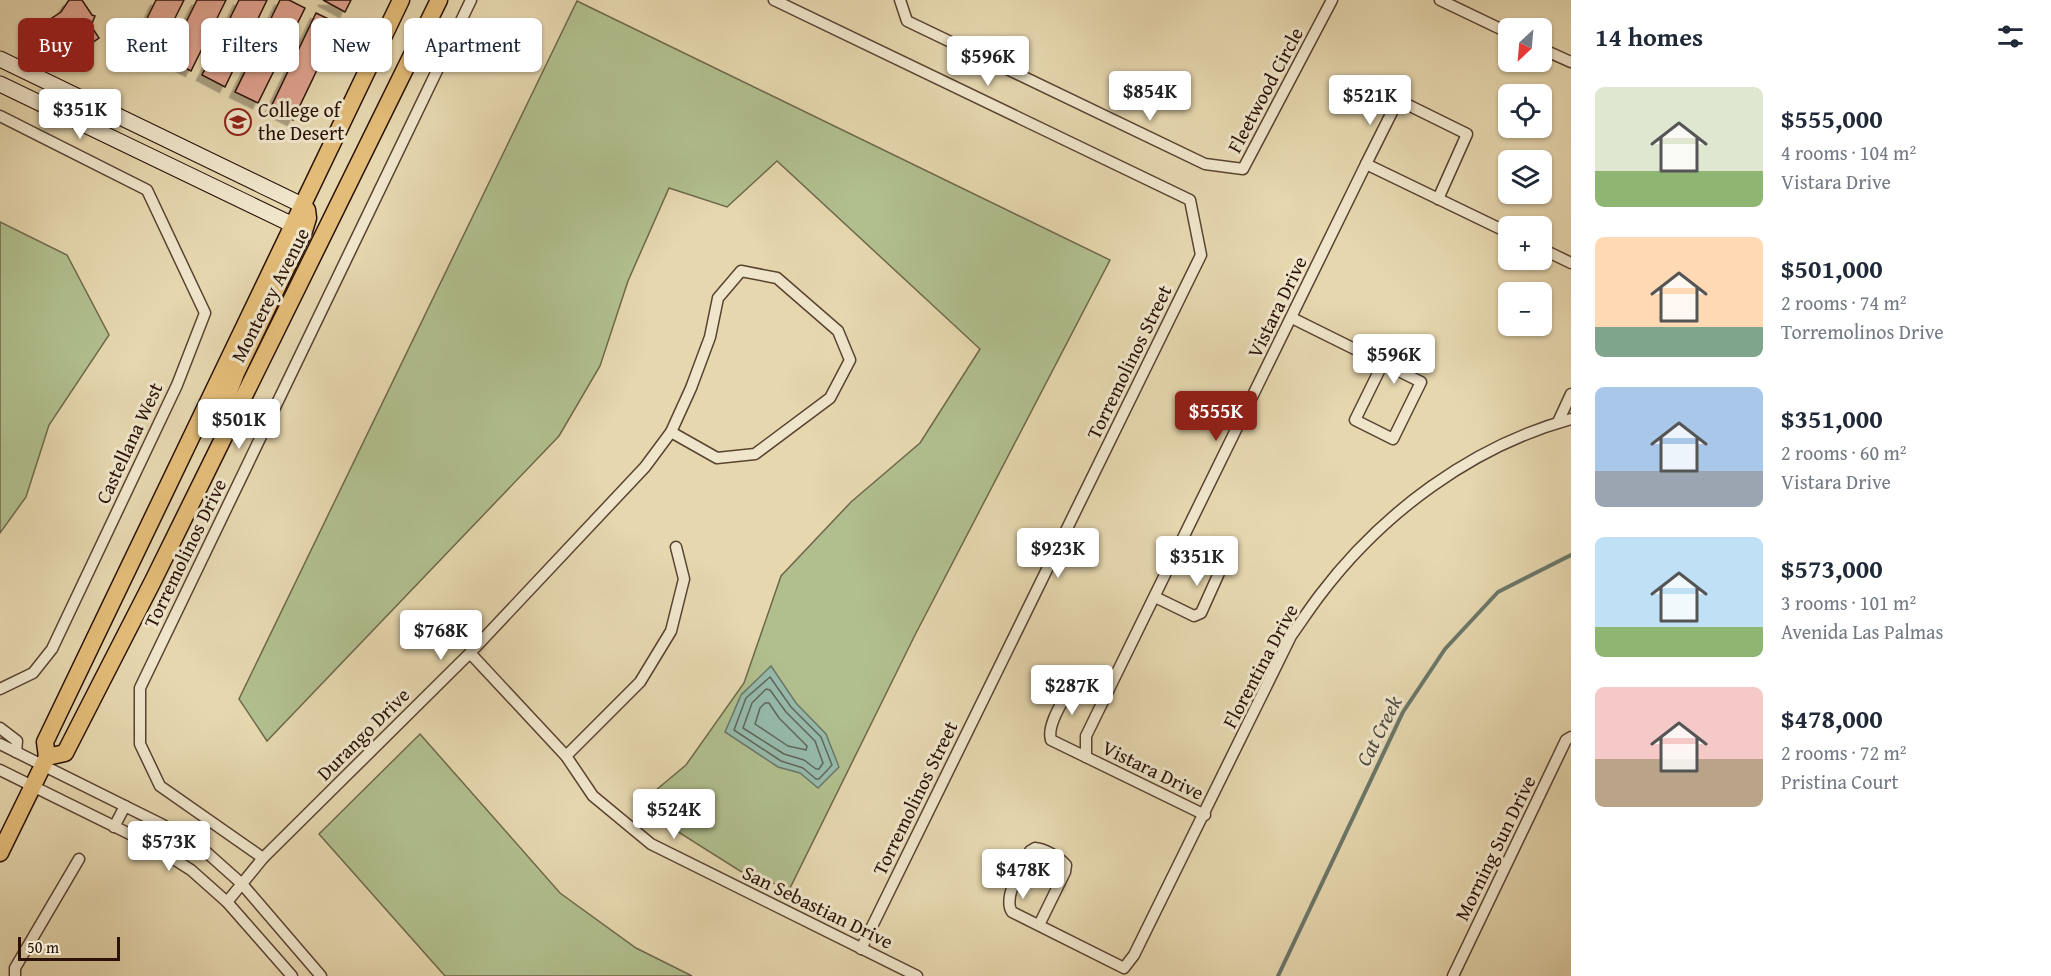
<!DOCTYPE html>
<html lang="en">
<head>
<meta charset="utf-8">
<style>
	:root { --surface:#fff; --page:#f2f2f3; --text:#1f2937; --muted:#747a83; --accent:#8f2418 }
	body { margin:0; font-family:"Gentium Book Plus",serif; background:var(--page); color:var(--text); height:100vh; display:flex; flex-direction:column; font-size:22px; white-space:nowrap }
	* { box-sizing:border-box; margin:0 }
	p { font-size:20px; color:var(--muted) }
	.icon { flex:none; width:33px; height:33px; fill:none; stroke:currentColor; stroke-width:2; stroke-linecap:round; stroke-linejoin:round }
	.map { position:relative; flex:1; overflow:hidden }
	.details { display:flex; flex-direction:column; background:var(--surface); width:480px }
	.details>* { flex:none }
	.hud { position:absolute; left:18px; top:18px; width:570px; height:54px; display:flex; gap:12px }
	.needle { width:39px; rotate:206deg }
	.controls { position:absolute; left:1498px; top:18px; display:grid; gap:12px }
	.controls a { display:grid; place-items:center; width:54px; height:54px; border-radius:9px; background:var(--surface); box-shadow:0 2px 4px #0004; font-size:30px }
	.scale { position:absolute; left:18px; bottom:15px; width:102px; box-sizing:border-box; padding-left:6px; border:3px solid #2a1207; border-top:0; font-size:16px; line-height:21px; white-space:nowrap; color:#2a1207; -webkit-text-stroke:4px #efe5cb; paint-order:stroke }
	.price { position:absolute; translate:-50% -51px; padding:0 14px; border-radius:6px; background:#fff; color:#222; font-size:20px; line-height:39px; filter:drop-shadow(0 2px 3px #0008) }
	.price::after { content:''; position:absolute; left:50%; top:36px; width:18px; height:14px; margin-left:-9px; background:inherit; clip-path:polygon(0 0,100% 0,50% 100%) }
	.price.active { background:var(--accent); color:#fff }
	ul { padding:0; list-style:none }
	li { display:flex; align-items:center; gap:18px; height:150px; padding:0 24px }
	li span { display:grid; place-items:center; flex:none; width:168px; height:120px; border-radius:9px; color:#555 }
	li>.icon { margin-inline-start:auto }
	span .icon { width:72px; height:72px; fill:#fffc; stroke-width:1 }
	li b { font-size:26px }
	h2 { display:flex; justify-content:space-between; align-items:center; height:72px; padding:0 24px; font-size:26px }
	.chip { padding:0 21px; border-radius:9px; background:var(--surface); box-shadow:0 2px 4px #0004; font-size:21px; line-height:54px }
	.chip.active { background:var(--accent); color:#fff }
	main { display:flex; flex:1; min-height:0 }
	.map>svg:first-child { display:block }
	.green { fill:#b1bf8e; stroke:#6e684a; stroke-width:1.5 }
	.water { fill:#96baab; stroke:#6b7769; stroke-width:1.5 }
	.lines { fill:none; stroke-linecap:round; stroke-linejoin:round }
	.shore { stroke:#606659; stroke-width:1.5 }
	.stream { stroke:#6b7769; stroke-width:4 }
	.building { fill:#e0a390; stroke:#2a1207; stroke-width:1.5; filter:url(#shadow) }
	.street-casing { stroke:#594331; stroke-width:13 }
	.secondary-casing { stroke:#2a1207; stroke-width:17 }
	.primary-casing { stroke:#2a1207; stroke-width:19 }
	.street { stroke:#efe5cb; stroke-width:10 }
	.secondary { stroke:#efe5cb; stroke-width:15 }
	.primary { stroke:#e3bc78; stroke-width:16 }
	.labels { text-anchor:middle; stroke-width:6; stroke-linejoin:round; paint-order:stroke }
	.street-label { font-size:20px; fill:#2a1207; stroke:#efe5cb }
	.poi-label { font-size:20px; fill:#2a1207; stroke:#efe5cb; text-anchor:start }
	.water-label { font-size:21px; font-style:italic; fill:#504d40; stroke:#efe5cb }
</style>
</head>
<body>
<main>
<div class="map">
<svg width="1571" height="976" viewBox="0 0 1571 976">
	<defs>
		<filter id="shadow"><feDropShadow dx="-5.5" dy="5.5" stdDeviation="0" flood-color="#0004"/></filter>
	</defs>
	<rect width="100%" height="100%" fill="#e6d7af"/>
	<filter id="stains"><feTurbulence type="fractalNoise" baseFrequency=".00333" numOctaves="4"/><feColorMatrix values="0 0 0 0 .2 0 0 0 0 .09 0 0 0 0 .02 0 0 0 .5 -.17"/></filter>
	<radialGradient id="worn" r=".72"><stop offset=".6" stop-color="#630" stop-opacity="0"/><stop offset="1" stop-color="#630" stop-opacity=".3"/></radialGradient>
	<g class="green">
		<path d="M577,1L1110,260L915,635L790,888L748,876L637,806L686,765L744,683L781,576L851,502L920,443L980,349L777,161L727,207L669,188L628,281L600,366L559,436L267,741L239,699Z"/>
		<path d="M0,222L67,255L109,335L49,425L26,497L0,533Z"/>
		<path d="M420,734L560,893L636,948L692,976H445L319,834Z"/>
	</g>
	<path class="water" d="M771,666L796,703L826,734L839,767L818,788L800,773L778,767L725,732L741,695Z"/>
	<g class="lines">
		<g class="shore">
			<path d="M770,677L791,707L821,737L832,765L819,779H816L803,768L781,761L734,730L746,698Z"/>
			<path d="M766,689L770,690L786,712L815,741L823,763L819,769H816L804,760L784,754L743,728L752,703Z"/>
			<path d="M765,703H769L779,718L807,746L806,750L788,746L755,724L760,708Z"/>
		</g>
		<path class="stream" d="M1278,976L1403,712L1445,649L1498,592L1571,555"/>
	</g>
	<g class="building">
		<path d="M69,0H82L92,15L95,16L91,26L99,38L76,54L68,41L51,33L56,24L52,18L61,12Z"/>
		<path d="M156,0H184L157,54L135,43Z"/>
		<path d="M197,0H226L191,71L168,59Z"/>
		<path d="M239,0H267L225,87L202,75Z"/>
		<path d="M280,0H289L305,8L258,103L235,92Z"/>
		<path d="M323,0H351L345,12Z"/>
		<path d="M316,13L339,24L293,120L270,109Z"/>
	</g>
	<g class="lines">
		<defs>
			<g id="street">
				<path d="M774,0L1190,200L1201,255L861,949"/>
				<path d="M900,0L907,21L1205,164L1243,169L1332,0"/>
				<path d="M1440,0L1509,33"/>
				<path d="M1542,49L1571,62"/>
				<path d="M0,116L147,190L205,313L177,385L52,649L33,673L0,689"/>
				<path d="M1366,164L1398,100L1467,134L1438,199"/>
				<path d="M1542,249L1571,263"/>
				<path d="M741,271L777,278L838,331L850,360L830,398L755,454L717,458L671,432L691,388L710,337L718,298Z"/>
				<path d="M1292,318L1421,382L1393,439L1355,420L1383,363"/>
				<path d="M1558,422L1571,394"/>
				<path d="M1155,597L1194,616L1201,613L1219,573L1216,567L1179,548"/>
				<path d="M470,653L566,756L593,796L651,844L917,976"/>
				<path d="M0,728L17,741L16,752"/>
				<path d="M0,744L163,825L205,851L242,884L321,976"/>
				<path d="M566,756L640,682L671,631L684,579L676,547"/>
				<path d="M1086,757L1051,740C1046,724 1066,697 1073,682L1079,678L1108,691"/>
				<path d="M0,770L150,844L191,870L227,902L292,976"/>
				<path d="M1205,815L1086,757V736L1366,164L1509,233"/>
				<path d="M114,827L125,806"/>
				<path d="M263,858L160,786L140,744V688L471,0"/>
				<path d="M227,902L263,858L470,653L645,467L671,432"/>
				<path d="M1039,925L1065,872L1066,865C1059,857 1045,849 1035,848L1030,851C1023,866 1002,897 1012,912L1124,968L1134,955L1291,636C1301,622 1310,608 1320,595C1382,513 1472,446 1571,419"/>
				<path d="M15,976V968L79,859"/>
				<path d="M1453,976L1566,740L1571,737"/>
			</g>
			<g id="secondary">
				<path d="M0,59L302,205"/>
				<path d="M0,84L293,225"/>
			</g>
			<g id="primary">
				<path d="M220,432L224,405L236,373L304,231L308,218L307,210L303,205"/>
				<path d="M47,757L65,753L153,581L439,0"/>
				<path d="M0,853L47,757L45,742C165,495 281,247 401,0"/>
			</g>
		</defs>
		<use href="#street" class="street-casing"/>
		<use href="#secondary" class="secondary-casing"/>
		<use href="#primary" class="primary-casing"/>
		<use href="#street" class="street"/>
		<use href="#secondary" class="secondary"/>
		<use href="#primary" class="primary"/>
	</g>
	<defs>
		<symbol id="university-ring" viewBox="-11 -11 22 22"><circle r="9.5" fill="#efe5cb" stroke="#8f2418" stroke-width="1.5"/><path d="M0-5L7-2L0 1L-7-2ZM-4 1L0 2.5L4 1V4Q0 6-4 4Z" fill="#8f2418"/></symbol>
	</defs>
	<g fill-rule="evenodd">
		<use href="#university-ring" x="223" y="107" width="30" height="30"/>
	</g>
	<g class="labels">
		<g class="street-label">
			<text transform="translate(1265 90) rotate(-62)" y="7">Fleetwood Circle</text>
			<text transform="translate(270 295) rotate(-63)" y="7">Monterey Avenue</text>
			<text transform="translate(1277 307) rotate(-64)" y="7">Vistara Drive</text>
			<text transform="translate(1129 362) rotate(-64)" y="7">Torremolinos Street</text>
			<text transform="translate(129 443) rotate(-65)" y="7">Castellana West</text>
			<text transform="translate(185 553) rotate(-64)" y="7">Torremolinos Drive</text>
			<text transform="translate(1260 666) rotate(-62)" y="7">Florentina Drive</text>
			<text transform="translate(363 734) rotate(-45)" y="7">Durango Drive</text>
			<text transform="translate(1153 770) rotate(26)" y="7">Vistara Drive</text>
			<text transform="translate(915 798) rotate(-64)" y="7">Torremolinos Street</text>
			<text transform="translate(1495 848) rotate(-64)" y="7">Morning Sun Drive</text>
			<text transform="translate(818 907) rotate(26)" y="7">San Sebastian Drive</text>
		</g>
		<g class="poi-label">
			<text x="258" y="117">College of<tspan x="258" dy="23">the Desert</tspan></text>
		</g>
		<g class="water-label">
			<text transform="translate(1379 731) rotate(-63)" y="7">Cat Creek</text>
		</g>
	</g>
	<rect width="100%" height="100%" filter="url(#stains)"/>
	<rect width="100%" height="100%" fill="url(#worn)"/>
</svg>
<div class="controls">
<a><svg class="needle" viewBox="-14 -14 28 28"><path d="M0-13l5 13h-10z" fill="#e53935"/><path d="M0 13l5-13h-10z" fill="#747a83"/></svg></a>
<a><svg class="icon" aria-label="locate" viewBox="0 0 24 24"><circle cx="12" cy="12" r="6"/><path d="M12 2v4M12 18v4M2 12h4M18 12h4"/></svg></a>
<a><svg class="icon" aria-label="layers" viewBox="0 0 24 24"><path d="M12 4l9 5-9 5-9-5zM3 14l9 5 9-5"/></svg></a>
<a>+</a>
<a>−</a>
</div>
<div class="scale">50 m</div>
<b class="price" style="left:988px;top:87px">$596K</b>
<b class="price" style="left:1150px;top:122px">$854K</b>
<b class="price" style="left:1370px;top:126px">$521K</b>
<b class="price" style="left:80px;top:140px">$351K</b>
<b class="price" style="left:1394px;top:385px">$596K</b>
<b class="price active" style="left:1216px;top:442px">$555K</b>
<b class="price" style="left:239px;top:450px">$501K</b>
<b class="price" style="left:1058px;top:579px">$923K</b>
<b class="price" style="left:1197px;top:587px">$351K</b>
<b class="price" style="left:441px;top:661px">$768K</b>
<b class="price" style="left:1072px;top:716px">$287K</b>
<b class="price" style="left:674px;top:840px">$524K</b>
<b class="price" style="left:169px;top:872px">$573K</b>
<b class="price" style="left:1023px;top:900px">$478K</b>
<div class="hud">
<a class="chip active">Buy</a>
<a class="chip">Rent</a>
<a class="chip">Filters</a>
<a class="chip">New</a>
<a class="chip">Apartment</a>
</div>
</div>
<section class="details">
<h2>14 homes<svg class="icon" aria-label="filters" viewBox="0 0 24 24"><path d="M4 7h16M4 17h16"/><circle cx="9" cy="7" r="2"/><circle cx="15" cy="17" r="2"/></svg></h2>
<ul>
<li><span style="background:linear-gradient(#dfe7d0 70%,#8fb573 0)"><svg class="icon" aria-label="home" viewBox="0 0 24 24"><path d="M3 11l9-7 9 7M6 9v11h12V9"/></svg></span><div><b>$555,000</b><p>4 rooms · 104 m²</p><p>Vistara Drive</p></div></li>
<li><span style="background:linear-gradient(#ffd9b3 75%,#7fa58c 0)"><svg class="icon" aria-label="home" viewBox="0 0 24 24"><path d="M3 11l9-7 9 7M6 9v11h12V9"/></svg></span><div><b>$501,000</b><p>2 rooms · 74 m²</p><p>Torremolinos Drive</p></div></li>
<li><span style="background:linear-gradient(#a9c7e8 70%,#9aa5b1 0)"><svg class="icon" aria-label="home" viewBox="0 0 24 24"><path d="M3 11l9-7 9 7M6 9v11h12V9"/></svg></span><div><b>$351,000</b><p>2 rooms · 60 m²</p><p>Vistara Drive</p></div></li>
<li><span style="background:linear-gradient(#bfe0f5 75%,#8fb573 0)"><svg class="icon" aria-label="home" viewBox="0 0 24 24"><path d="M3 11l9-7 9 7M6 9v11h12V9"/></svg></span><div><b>$573,000</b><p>3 rooms · 101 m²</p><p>Avenida Las Palmas</p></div></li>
<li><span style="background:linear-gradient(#f6c9c9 60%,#b9a48a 0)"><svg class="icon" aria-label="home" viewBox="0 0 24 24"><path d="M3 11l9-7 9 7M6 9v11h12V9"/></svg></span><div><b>$478,000</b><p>2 rooms · 72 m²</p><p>Pristina Court</p></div></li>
</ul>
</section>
</main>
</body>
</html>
